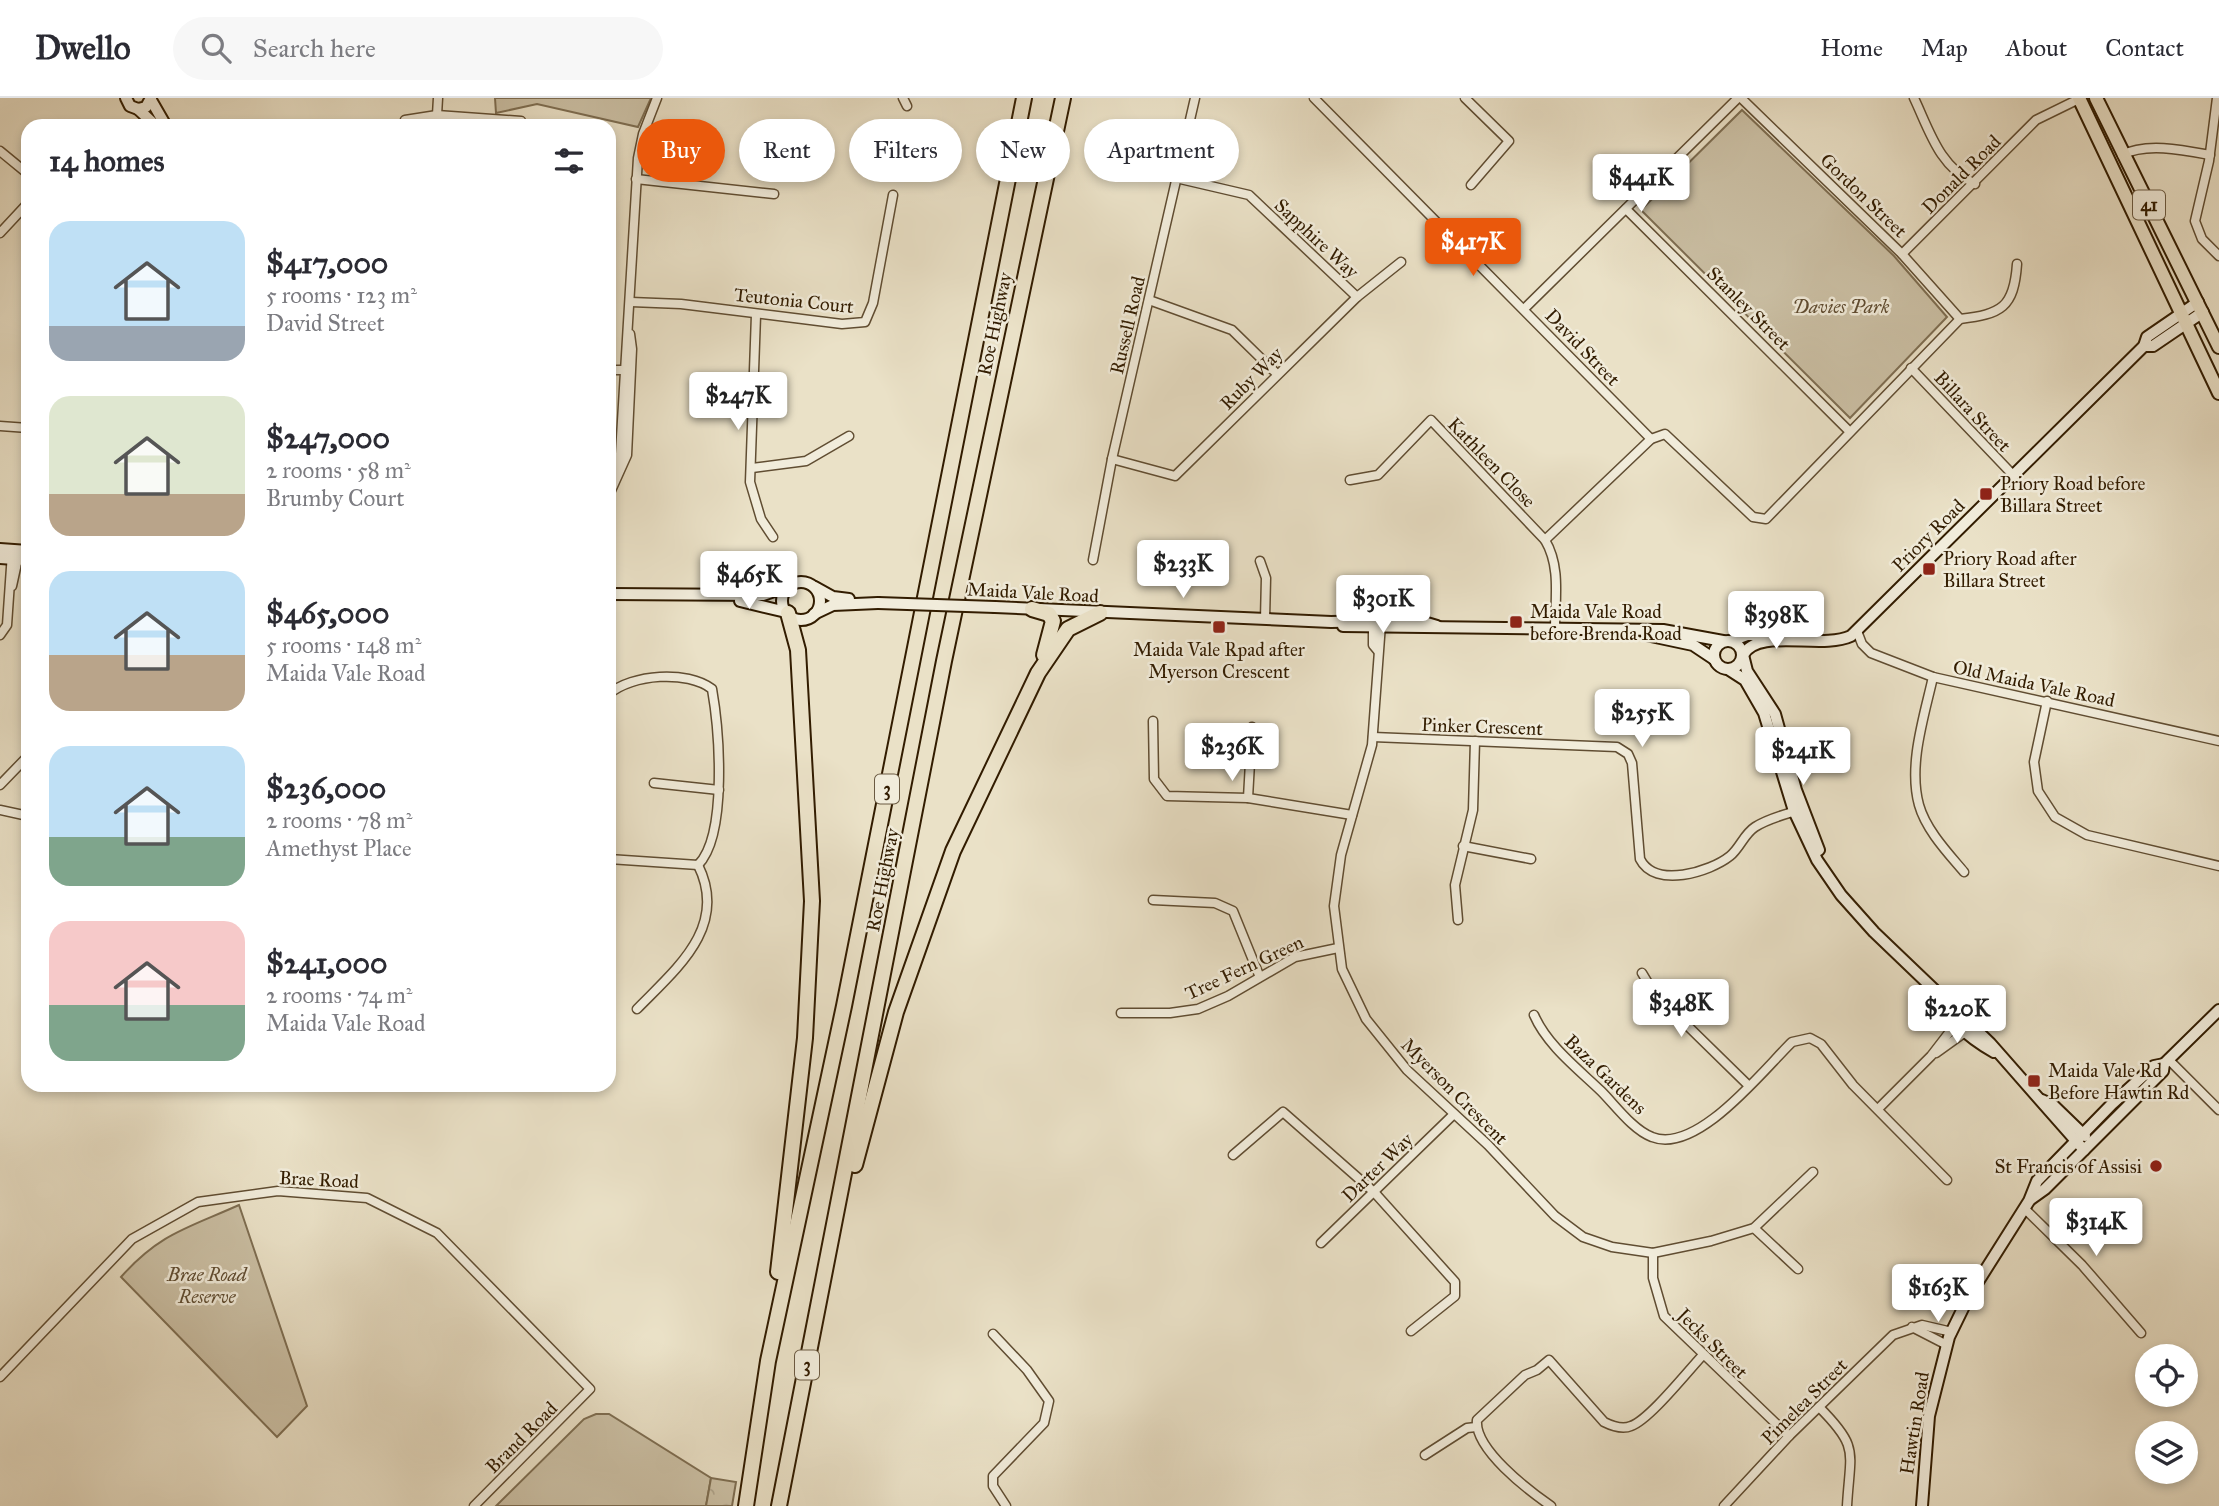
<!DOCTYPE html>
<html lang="en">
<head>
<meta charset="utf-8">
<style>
	:root { --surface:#fff; --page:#f7f7f7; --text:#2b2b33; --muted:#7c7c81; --line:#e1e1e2; --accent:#ea580c }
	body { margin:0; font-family:"IM FELL Great Primer",serif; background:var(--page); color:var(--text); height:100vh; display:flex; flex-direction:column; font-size:26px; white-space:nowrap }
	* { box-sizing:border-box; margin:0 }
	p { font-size:23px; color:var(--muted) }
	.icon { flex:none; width:38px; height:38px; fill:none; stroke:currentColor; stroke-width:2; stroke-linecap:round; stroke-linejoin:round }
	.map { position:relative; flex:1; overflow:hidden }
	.details { position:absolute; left:21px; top:21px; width:595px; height:973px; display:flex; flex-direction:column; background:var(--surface); border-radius:21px; box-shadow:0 4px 10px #0003 }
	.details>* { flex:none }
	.top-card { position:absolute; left:637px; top:21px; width:665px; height:63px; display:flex; gap:14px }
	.fabs { position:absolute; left:2135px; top:1246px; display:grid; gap:14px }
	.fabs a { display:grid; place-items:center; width:63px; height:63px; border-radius:50%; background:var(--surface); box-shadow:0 4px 10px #0003; font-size:35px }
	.price { position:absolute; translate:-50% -60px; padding:0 16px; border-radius:7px; background:#fff; color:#222; font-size:23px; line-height:46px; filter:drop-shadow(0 2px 4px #0008) }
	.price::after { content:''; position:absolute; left:50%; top:42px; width:21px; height:16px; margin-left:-10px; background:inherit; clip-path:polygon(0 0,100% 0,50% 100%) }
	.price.on { background:var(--accent); color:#fff }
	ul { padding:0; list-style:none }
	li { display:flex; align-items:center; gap:21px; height:175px; padding:0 28px }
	li span { display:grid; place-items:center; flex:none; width:196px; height:140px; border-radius:21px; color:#555 }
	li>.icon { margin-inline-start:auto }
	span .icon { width:84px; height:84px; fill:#fffc; stroke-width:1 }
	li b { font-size:30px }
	h2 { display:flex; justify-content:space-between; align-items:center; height:84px; padding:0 28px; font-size:30px }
	.pill { padding:0 24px; border-radius:32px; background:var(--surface); box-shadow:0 4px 10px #0003; font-size:24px; line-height:63px }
	.pill.on { background:var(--accent); color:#fff }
	header { display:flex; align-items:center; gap:42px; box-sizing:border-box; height:98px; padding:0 35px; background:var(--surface); border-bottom:2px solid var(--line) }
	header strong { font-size:33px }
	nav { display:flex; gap:38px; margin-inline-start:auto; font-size:24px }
	.search { width:490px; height:63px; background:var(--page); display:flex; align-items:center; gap:18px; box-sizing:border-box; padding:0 24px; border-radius:38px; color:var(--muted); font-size:26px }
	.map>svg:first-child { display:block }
	.green { fill:#cbc0a5; stroke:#7e6e52; stroke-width:2 }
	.forest { fill:url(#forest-crowns); stroke:#7e6e52; stroke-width:2 }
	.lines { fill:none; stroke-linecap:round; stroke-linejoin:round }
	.street-casing { stroke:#604d32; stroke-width:11 }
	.secondary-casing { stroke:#321c00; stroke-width:14 }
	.primary-casing { stroke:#321c00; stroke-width:16 }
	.highway-casing { stroke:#321c00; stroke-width:18 }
	.street { stroke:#f1ecdb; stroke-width:8 }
	.secondary { stroke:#f1ecdb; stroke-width:10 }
	.primary { stroke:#eae1c7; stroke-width:12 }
	.highway { stroke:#eae1c7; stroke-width:14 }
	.secondary-bridge-casing { stroke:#321c00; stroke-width:14; stroke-linecap:butt }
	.secondary-bridge { stroke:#f1ecdb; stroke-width:10 }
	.poi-dot { fill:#8f2418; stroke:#f1ecdb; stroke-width:2.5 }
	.labels { text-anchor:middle; stroke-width:5; stroke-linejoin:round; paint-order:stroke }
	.shield { fill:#f1ecdb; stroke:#6b5a42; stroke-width:2 }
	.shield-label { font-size:18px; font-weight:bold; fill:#321c00 }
	.street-label { font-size:19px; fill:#321c00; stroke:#f1ecdb }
	.park-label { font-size:19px; font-style:italic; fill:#604d32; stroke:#f1ecdb }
	.poi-label { font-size:19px; fill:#321c00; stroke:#f1ecdb; text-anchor:start }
</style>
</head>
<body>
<header>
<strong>Dwello</strong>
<div class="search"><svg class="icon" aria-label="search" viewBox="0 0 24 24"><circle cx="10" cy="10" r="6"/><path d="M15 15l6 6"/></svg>Search here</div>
<nav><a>Home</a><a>Map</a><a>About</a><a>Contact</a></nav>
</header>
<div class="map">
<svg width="2219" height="1408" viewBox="0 0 2219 1408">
	<defs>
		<pattern id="forest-crowns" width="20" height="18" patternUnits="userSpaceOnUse" patternTransform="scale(1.75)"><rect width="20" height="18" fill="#cbc0a5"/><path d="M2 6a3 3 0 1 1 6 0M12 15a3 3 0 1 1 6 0" fill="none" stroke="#afa48c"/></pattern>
	</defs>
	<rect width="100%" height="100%" fill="#eae1c7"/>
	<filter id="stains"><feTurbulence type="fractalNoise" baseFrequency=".00286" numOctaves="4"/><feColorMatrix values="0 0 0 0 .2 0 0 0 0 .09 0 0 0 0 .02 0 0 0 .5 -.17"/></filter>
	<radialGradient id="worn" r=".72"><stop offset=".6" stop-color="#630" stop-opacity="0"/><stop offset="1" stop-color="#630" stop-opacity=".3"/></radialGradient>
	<g class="green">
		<path d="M495,0H651L638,29L537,6L496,15Z"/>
		<path d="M1742,12L1894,158L1947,219L1850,320L1641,112Z"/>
		<path d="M239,1107L307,1308L277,1339L121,1179C160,1135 188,1130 239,1107Z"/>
		<path d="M596,1316H609L711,1380L706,1408H496L584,1321Z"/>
	</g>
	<path class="forest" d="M711,1380L736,1384L732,1408H706Z"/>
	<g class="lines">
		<defs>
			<g id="street">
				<path d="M903,0L907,8"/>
				<path d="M1314,0L1651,341"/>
				<path d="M1465,0L1509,43L1471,87"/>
				<path d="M1741,0L1902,156L1960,221"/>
				<path d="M1914,0C1930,34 1939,68 1975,86"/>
				<path d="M2217,0L2209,63L2195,123L2202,141L2219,158"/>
				<path d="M437,17L438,0"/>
				<path d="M405,22L437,17L521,23"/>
				<path d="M0,53L28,76"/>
				<path d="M2122,57C2146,44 2184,52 2210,57"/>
				<path d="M1176,80L1249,97L1357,199"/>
				<path d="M636,81L774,96"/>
				<path d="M1626,111L1849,333"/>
				<path d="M0,135L28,105"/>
				<path d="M1902,156L2036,22L2081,0"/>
				<path d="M1149,202L1232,232L1277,276"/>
				<path d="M631,204L681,206L842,226L865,224L873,205L893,97"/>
				<path d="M1524,211L1738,0"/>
				<path d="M756,217L750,384L761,421L773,439"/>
				<path d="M1911,270L2013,377"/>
				<path d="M609,272H627"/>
				<path d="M0,328L28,330"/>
				<path d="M1112,361L1175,378L1357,199L1401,164"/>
				<path d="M752,370L806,363L849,338"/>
				<path d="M1350,382L1378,377L1431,322L1545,442"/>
				<path d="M609,384L620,356L638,60L643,36L657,0"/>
				<path d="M609,397L627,357L632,251L630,236"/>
				<path d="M1093,462L1112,361L1195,0"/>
				<path d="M1260,463L1266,480L1265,521"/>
				<path d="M12,488L19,456"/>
				<path d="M1373,526V547L1378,553"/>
				<path d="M1381,526L1372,647L1341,757L1334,808L1342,871L1366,921L1407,972L1488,1047L1555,1118L1583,1139L1612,1149L1653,1155L1711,1143L1754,1130L1813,1074"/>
				<path d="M1555,531C1555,500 1561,469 1545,442L1651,341L1665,336L1753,419L1766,421L1960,221C2001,216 2014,210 2017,166"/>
				<path d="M1857,533L1862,546L1871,555L1933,579L2219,643"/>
				<path d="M0,537L7,527L12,455"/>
				<path d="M1933,579C1924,619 1908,667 1919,707C1926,732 1948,755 1964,774"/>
				<path d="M609,596C632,576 687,572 712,591C719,631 728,737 698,767L609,761"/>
				<path d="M2047,603L2034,664L2038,693L2055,719L2087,737L2219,768"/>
				<path d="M1153,623L1154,681L1167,698L1248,700L1352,717"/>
				<path d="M1373,639L1617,649L1628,656L1632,665L1640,761C1655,791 1710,774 1730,758C1740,750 1744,736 1755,729C1767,721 1783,717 1796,713"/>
				<path d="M654,685L719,692"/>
				<path d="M0,687L28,658"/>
				<path d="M1248,700L1252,629"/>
				<path d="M0,712L28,718"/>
				<path d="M1463,748L1531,761"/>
				<path d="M1153,802L1215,805L1233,813L1259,877"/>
				<path d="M1458,822L1455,787L1473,712L1475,643"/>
				<path d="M1642,875L1654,895L1748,987"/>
				<path d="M637,911C676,871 729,829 698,767"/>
				<path d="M1121,915H1170L1198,911L1228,898L1295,859L1338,850"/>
				<path d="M1534,917C1547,947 1577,970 1601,993C1615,1007 1633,1032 1652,1039C1697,1057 1763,972 1792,944L1810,940L1821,946L1853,987L1947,1082"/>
				<path d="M1936,955L1968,932"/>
				<path d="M2168,961L2219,1012"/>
				<path d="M1878,1011L1931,958L1958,923"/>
				<path d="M1233,1057L1283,1014L1374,1094L1455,1184V1198L1411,1233"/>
				<path d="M2024,1110L2082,1167L2141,1235"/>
				<path d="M1754,1130L1798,1171"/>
				<path d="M1321,1145L1454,1016"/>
				<path d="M1653,1155V1180L1664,1218L1789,1338"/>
				<path d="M1912,1229L1947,1247"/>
				<path d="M993,1236L1027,1272L1049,1303L1044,1325L993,1378V1388L1006,1408"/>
				<path d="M0,1279L132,1141L198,1104L278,1093L367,1100L437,1135L590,1291L474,1408"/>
				<path d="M1819,1309C1860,1350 1850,1353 1847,1408"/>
				<path d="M1425,1357L1467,1330L1476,1329"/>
				<path d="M1551,1408C1528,1392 1474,1351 1477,1322L1525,1277L1537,1272L1549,1262L1604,1324C1612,1328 1622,1332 1631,1328C1649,1322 1687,1274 1702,1258"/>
				<path d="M1724,1408L1789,1338L1893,1237L1922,1227L1952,1234"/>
			</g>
			<g id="secondary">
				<path d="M126,0L130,8L138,11L146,9L151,0"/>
				<path d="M151,2L166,28"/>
				<path d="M138,11L156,28"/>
				<path d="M2144,248H2153L2203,214"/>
				<path d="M0,451L28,453"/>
				<path d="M0,460L28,462"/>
				<circle cx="801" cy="503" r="19"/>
				<path d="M815,489L833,499L849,501"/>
				<path d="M609,496L763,497L792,487"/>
				<path d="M740,503L786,514"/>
				<path d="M995,509L1331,524L1417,522L1437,528"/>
				<path d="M814,516L833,507L878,505"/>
				<path d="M1343,528L1663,532L1723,543"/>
				<path d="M1646,537L1693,547L1714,561"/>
				<circle cx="1728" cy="557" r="14"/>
				<path d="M1731,543L1747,537H1767"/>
				<path d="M1743,557C1758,529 1821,552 1851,538L2144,248L2147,239L2198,204"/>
				<path d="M1743,557L1747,573L1775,616L1796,692L1819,752"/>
				<path d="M1728,571L1745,582L1764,615L1794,713L1817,762L1841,797L1874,834L1990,945L2084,1052"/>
				<path d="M1927,888C1940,914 1968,940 1994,954"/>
				<path d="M2042,1002L2053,1007L2085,1038"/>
				<path d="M2031,1101L2045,1091L2163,973L2164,966L2219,912"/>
				<path d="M1922,1408L1929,1318L1949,1239L1969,1198L2029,1103L2037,1083L2112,1006L2154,968L2164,966"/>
			</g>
			<g id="primary">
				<path d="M2079,0L2219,295"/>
				<path d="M2096,0L2219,249"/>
			</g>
			<g id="highway">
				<path d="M1032,511L1049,516L1053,523L1044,557"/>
				<path d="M855,1067L896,914L953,753L1038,575L1068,531L1100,515"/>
				<path d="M778,1174L805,940L812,803L798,552L788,515"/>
				<path d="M746,1408L768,1263L844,908L1024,0"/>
				<path d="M779,1408L944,563L1063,0"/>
			</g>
		</defs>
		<use href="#street" class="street-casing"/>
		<use href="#secondary" class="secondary-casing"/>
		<use href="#primary" class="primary-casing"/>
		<use href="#highway" class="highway-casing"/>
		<use href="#street" class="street"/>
		<use href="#secondary" class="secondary"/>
		<use href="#primary" class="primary"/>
		<use href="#highway" class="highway"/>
		<defs>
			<path id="secondary-bridge" d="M878,505L995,509"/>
		</defs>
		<use href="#secondary-bridge" class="secondary-bridge-casing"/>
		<use href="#secondary-bridge" class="secondary-bridge"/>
	</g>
	<g class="poi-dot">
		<rect x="1979" y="389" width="14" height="14" rx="3.5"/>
		<rect x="1922" y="464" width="14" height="14" rx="3.5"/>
		<rect x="1509" y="517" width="14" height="14" rx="3.5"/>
		<rect x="1212" y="522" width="14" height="14" rx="3.5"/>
		<rect x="2027" y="976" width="14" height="14" rx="3.5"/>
		<circle cx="2156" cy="1068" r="7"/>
	</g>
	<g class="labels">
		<g class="shield">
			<rect x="2133" y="92.5" width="32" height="29" rx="5"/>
			<rect x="875" y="676.5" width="24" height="29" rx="5"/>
			<rect x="795" y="1252.5" width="24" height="29" rx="5"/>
		</g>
		<g class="shield-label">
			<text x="2149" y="113">41</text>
			<text x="887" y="697">3</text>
			<text x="807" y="1273">3</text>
		</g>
		<g class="street-label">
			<text transform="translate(1961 76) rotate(-45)" y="7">Donald Road</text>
			<text transform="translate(1864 97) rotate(44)" y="7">Gordon Street</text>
			<text transform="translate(1317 140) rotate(43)" y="7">Sapphire Way</text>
			<text transform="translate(794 202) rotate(6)" y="7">Teutonia Court</text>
			<text transform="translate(1749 210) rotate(45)" y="7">Stanley Street</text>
			<text transform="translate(994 226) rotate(-78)" y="7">Roe Highway</text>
			<text transform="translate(1127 227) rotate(-77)" y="7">Russell Road</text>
			<text transform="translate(1583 249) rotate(46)" y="7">David Street</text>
			<text transform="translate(1251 280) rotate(-45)" y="7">Ruby Way</text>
			<text transform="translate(1973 313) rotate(47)" y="7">Billara Street</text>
			<text transform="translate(1492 364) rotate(46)" y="7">Kathleen Close</text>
			<text transform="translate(1928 437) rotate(-45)" y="7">Priory Road</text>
			<text transform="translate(1033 494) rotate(3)" y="7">Maida Vale Road</text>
			<text transform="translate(2034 585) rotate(12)" y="7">Old Maida Vale Road</text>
			<text transform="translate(1482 628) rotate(2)" y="7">Pinker Crescent</text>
			<text transform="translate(882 782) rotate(-79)" y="7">Roe Highway</text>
			<text transform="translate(1244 869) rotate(-25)" y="7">Tree Fern Green</text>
			<text transform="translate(1606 976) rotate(44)" y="7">Baza Gardens</text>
			<text transform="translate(1455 993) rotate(45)" y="7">Myerson Crescent</text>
			<text transform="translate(1377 1069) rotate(-44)" y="7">Darter Way</text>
			<text transform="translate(319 1081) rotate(3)" y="7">Brae Road</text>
			<text transform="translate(1713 1245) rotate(45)" y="7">Jecks Street</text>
			<text transform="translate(1804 1303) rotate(-45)" y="7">Pimelea Street</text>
			<text transform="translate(1914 1325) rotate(-81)" y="7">Hawtin Road</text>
			<text transform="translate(521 1339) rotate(-45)" y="7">Brand Road</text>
		</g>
		<g class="park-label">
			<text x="1841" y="215">Davies Park</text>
			<text x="207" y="1183">Brae Road<tspan x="207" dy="22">Reserve</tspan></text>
		</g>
		<g class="poi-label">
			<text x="2000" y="392">Priory Road before<tspan x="2000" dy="22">Billara Street</tspan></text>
			<text x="1943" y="467">Priory Road after<tspan x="1943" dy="22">Billara Street</tspan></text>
			<text x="1530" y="520">Maida Vale Road<tspan x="1530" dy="22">before Brenda Road</tspan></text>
			<text x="1219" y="558" text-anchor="middle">Maida Vale Rpad after<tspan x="1219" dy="22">Myerson Crescent</tspan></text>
			<text x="2048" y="979">Maida Vale Rd<tspan x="2048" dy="22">Before Hawtin Rd</tspan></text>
			<text x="2142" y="1075" text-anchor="end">St Francis of Assisi</text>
		</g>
	</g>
	<rect width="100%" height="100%" filter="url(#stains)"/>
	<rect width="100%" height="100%" fill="url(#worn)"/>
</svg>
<div class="fabs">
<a><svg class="icon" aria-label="locate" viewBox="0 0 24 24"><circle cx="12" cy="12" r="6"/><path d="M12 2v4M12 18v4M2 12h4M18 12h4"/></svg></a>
<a><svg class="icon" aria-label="layers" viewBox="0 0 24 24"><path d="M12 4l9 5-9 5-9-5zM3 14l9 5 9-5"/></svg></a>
</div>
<b class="price" style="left:1641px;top:116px">$441K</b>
<b class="price on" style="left:1473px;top:180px">$417K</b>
<b class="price" style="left:738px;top:334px">$247K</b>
<b class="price" style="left:1183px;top:502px">$233K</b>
<b class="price" style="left:749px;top:513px">$465K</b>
<b class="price" style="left:1383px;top:537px">$301K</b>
<b class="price" style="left:1776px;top:553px">$398K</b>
<b class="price" style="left:1642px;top:651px">$255K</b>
<b class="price" style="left:1232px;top:685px">$236K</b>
<b class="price" style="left:1803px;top:689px">$241K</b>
<b class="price" style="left:1681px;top:941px">$348K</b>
<b class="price" style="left:1957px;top:947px">$220K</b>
<b class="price" style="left:2096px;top:1160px">$314K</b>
<b class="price" style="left:1938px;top:1226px">$163K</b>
<div class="top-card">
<a class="pill on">Buy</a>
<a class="pill">Rent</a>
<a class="pill">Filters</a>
<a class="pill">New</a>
<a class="pill">Apartment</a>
</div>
<section class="details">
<h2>14 homes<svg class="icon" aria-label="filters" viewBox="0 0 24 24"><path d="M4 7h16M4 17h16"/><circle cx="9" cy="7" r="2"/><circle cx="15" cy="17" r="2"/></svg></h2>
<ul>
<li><span style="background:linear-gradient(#bfe0f5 75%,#9aa5b1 0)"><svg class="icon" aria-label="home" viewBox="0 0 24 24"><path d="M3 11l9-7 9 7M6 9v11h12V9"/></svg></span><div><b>$417,000</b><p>5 rooms · 123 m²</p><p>David Street</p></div></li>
<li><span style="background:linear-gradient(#dfe7d0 70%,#b9a48a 0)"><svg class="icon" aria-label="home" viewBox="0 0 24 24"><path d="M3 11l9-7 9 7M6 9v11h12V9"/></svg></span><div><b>$247,000</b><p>2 rooms · 58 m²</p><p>Brumby Court</p></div></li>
<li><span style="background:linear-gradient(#bfe0f5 60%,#b9a48a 0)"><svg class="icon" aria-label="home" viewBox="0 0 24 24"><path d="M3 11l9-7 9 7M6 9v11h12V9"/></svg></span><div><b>$465,000</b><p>5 rooms · 148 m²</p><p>Maida Vale Road</p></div></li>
<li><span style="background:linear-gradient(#bfe0f5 65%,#7fa58c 0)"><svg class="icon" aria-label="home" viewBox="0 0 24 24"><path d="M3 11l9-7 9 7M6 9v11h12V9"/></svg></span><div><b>$236,000</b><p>2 rooms · 78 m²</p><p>Amethyst Place</p></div></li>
<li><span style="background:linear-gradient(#f6c9c9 60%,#7fa58c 0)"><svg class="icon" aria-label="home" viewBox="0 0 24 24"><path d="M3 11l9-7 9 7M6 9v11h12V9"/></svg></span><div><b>$241,000</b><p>2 rooms · 74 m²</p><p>Maida Vale Road</p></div></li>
</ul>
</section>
</div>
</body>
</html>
